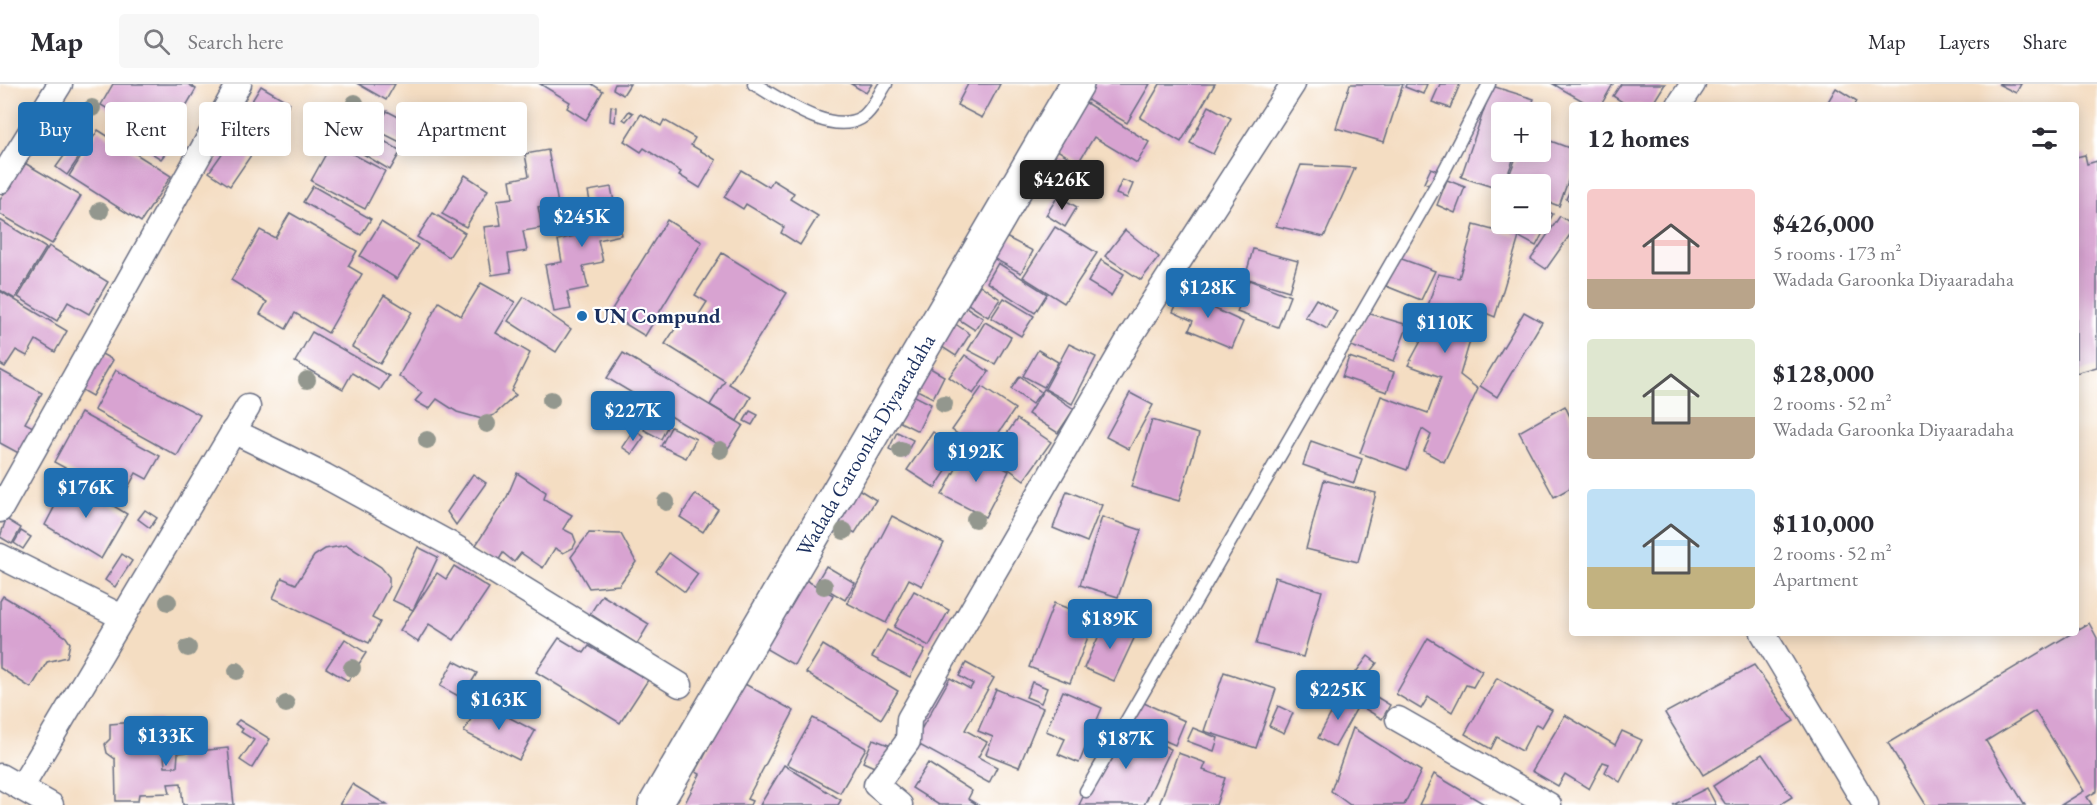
<!DOCTYPE html>
<html lang="en">
<head>
<meta charset="utf-8">
<style>
	:root { --surface:#fff; --page:#f7f7f7; --text:#2b2b33; --muted:#7c7c81; --line:#e1e1e2; --accent:#1f6fb2 }
	body { margin:0; font-family:"EB Garamond",serif; background:var(--page); color:var(--text); height:100vh; display:flex; flex-direction:column; font-size:22px; white-space:nowrap }
	* { box-sizing:border-box; margin:0 }
	p { font-size:20px; color:var(--muted) }
	.icon { flex:none; width:33px; height:33px; fill:none; stroke:currentColor; stroke-width:2; stroke-linecap:round; stroke-linejoin:round }
	.map { position:relative; flex:1; overflow:hidden }
	.details { position:absolute; left:1569px; top:18px; width:510px; height:534px; display:flex; flex-direction:column; background:var(--surface); border-radius:6px; box-shadow:0 3px 15px #0003 }
	.details>* { flex:none }
	.guide { position:absolute; left:18px; top:18px; width:570px; height:54px; display:flex; gap:12px }
	.controls { position:absolute; left:1491px; top:18px; display:grid; gap:12px }
	.controls a { display:grid; place-items:center; width:60px; height:60px; border-radius:6px; background:var(--surface); box-shadow:0 3px 15px #0003; font-size:30px }
	.price { position:absolute; translate:-50% -51px; padding:0 14px; border-radius:6px; background:var(--accent); color:#fff; font-size:20px; line-height:39px; filter:drop-shadow(0 2px 3px #0008) }
	.price::after { content:''; position:absolute; left:50%; top:36px; width:18px; height:14px; margin-left:-9px; background:inherit; clip-path:polygon(0 0,100% 0,50% 100%) }
	.price.on { background:#222; color:#fff }
	ul { padding:0; list-style:none }
	li { display:flex; align-items:center; gap:18px; height:150px; padding:0 18px }
	li span { display:grid; place-items:center; flex:none; width:168px; height:120px; border-radius:6px; color:#555 }
	li>.icon { margin-inline-start:auto }
	span .icon { width:72px; height:72px; fill:#fffc; stroke-width:1 }
	li b { font-size:26px }
	h2 { display:flex; justify-content:space-between; align-items:center; height:72px; padding:0 18px; font-size:26px }
	.chip { padding:0 21px; border-radius:6px; background:var(--surface); box-shadow:0 3px 15px #0003; font-size:21px; line-height:54px }
	.chip.on { background:var(--accent); color:#fff }
	header { display:flex; align-items:center; gap:36px; box-sizing:border-box; height:84px; padding:0 30px; background:var(--surface); border-bottom:2px solid var(--line) }
	header strong { font-size:28px }
	nav { display:flex; gap:33px; margin-inline-start:auto; font-size:21px }
	.search { width:420px; height:54px; background:var(--page); display:flex; align-items:center; gap:15px; box-sizing:border-box; padding:0 21px; border-radius:6px; color:var(--muted); font-size:22px }
	.map>svg:first-child { display:block }
	.building { fill:#d8a3d1 }
	.lines { fill:none; stroke-linecap:round; stroke-linejoin:round }
	.service-casing { stroke:#676c81; stroke-width:15 }
	.minor-casing { stroke:#676c81; stroke-width:27 }
	.secondary-casing { stroke:#676c81; stroke-width:36 }
	.service { stroke:#fff; stroke-width:12 }
	.minor { stroke:#fff; stroke-width:24 }
	.secondary { stroke:#fff; stroke-width:33 }
	.tree { fill:#93978e }
	.poi-dot { fill:#1f6fb2; stroke:#fff; stroke-width:2 }
	.labels { text-anchor:middle; stroke-width:4.5; stroke-linejoin:round; paint-order:stroke }
	.poi-label { font-size:21px; font-weight:bold; fill:#1b2f5e; stroke:#fff; text-anchor:start }
	.street-label { font-size:21px; fill:#1b2f5e; stroke:#fff }
</style>
</head>
<body>
<header>
<strong>Map</strong>
<div class="search"><svg class="icon" aria-label="search" viewBox="0 0 24 24"><circle cx="10" cy="10" r="6"/><path d="M15 15l6 6"/></svg>Search here</div>
<nav><a>Map</a><a>Layers</a><a>Share</a></nav>
</header>
<div class="map">
<svg width="2097" height="721" viewBox="0 0 2097 721">
	<rect width="100%" height="100%" fill="#fff"/>
	<filter id="ink" filterUnits="userSpaceOnUse"><feTurbulence type="fractalNoise" baseFrequency=".0167" numOctaves="2"/><feDisplacementMap in="SourceGraphic" scale="12" xChannelSelector="R" yChannelSelector="G"/><feConvolveMatrix kernelMatrix="1 2 1 2 8 2 1 2 1" color-interpolation-filters="sRGB"/></filter>
	<filter id="wash" filterUnits="userSpaceOnUse"><feTurbulence type="fractalNoise" baseFrequency=".008" numOctaves="4" result="noise"/><feDisplacementMap in="SourceGraphic" scale="24" xChannelSelector="R" yChannelSelector="G"/><feGaussianBlur stdDeviation="1.35" result="paint"/><feColorMatrix in="noise" values="0 0 0 0 0 0 0 0 0 0 0 0 0 0 0 0 0 1.4 0 .05"/><feComposite in="paint" operator="in"/></filter>
	<g filter="url(#wash)">
		<rect width="100%" height="100%" fill="#f4ddc2"/>
		<g id="blocks">
			<g class="building">
				<path d="M113,0H188L196,5L165,58L101,21Z"/>
				<path d="M358,0H395L386,16Z"/>
				<path d="M540,0H592L603,7L586,36L567,24L570,18Z"/>
				<path d="M615,0H630L623,11L613,5Z"/>
				<path d="M851,0H872L866,9Z"/>
				<path d="M968,0H1000L982,34L957,21Z"/>
				<path d="M1092,0H1150L1127,39L1084,14Z"/>
				<path d="M1160,0H1215L1181,58L1140,34Z"/>
				<path d="M1350,0H1403L1384,58L1336,44Z"/>
				<path d="M1406,0H1427L1423,10L1405,3Z"/>
				<path d="M1440,0H1460L1450,24L1432,18Z"/>
				<path d="M1553,0H1613L1601,21H1590Z"/>
				<path d="M1621,0H1665L1652,21H1627L1613,12Z"/>
				<path d="M1998,0H2021L2016,9Z"/>
				<path d="M261,2L290,19L272,50L242,33Z"/>
				<path d="M1492,2L1534,15L1529,28H1502V68H1516L1502,106L1461,93Z"/>
				<path d="M1836,4L1857,17L1855,21H1826Z"/>
				<path d="M1083,17L1149,58L1137,79L1094,53L1078,79L1054,64Z"/>
				<path d="M611,22L616,23L615,38L610,37Z"/>
				<path d="M1209,22L1231,34L1213,70L1190,59Z"/>
				<path d="M387,27L414,41L404,60L376,46Z"/>
				<path d="M629,27L633,29L626,37L623,35Z"/>
				<path d="M641,30L661,42L664,36L695,54L691,61L716,76L700,104L679,91L681,88L644,64L641,68L624,57Z"/>
				<path d="M349,45L375,61L379,54L401,67L390,86L341,57Z"/>
				<path d="M98,46L171,92L141,138L69,92Z"/>
				<path d="M238,47L258,61L230,102L209,88Z"/>
				<path d="M1540,53L1572,65V86L1559,122L1540,115V100H1506L1518,68H1540Z"/>
				<path d="M148,54L168,66L161,75L142,63Z"/>
				<path d="M332,59L385,87L365,125L311,97Z"/>
				<path d="M69,65L80,72L67,91L56,83Z"/>
				<path d="M548,66L558,120L538,123L542,144L523,147L527,167L508,170L511,188L492,191L484,143L501,141L497,116L513,114L510,96L529,92L525,70Z"/>
				<path d="M2085,71L2087,80L2097,77V283L2076,289V73Z"/>
				<path d="M1059,73L1075,82L1059,111L1043,102Z"/>
				<path d="M23,78L81,112L52,160L0,130V116Z"/>
				<path d="M1301,81L1355,84L1324,153L1276,142Z"/>
				<path d="M1431,84L1444,90L1437,105L1424,99Z"/>
				<path d="M741,86L769,103L773,96L794,109L790,115L818,132L800,161L781,149L784,143L746,120L743,125L724,113Z"/>
				<path d="M465,91L488,106L466,143L442,130Z"/>
				<path d="M1122,96L1133,100L1127,114L1116,110Z"/>
				<path d="M1447,96L1465,103L1455,129L1437,121Z"/>
				<path d="M313,102L371,135L361,151L303,118Z"/>
				<path d="M1572,102V117L1566,115Z"/>
				<path d="M611,103L621,151L598,156L603,178L583,182L588,204L567,208L571,225L554,228L545,181L562,178L558,156L575,152L571,133L592,129L588,107Z"/>
				<path d="M1058,112L1077,123L1065,143L1046,131Z"/>
				<path d="M1540,123L1553,130L1536,162L1512,149L1517,140H1540Z"/>
				<path d="M290,129L357,167L348,182L362,190L328,249L295,229L286,245L260,230L267,218L231,196L260,146L275,154Z"/>
				<path d="M433,129L465,149L449,173L417,153Z"/>
				<path d="M1560,132L1572,140V148L1546,185L1531,175Z"/>
				<path d="M0,136L46,164L15,215L0,206Z"/>
				<path d="M667,136L702,158L645,252L609,230Z"/>
				<path d="M381,138L418,161L397,195L360,172Z"/>
				<path d="M1474,141L1519,153L1495,233L1474,224L1473,229L1466,234L1434,224L1475,240L1460,291L1478,305L1444,378L1424,367L1431,351L1422,345L1407,386L1360,369L1381,312L1428,329L1441,293L1408,281L1422,255L1428,222L1438,190L1459,194Z"/>
				<path d="M1055,143L1097,169L1064,219L1023,193Z"/>
				<path d="M1125,146L1159,173L1141,196L1105,172Z"/>
				<path d="M998,149L1033,167L1021,189L987,171Z"/>
				<path d="M49,162L108,198L89,230L68,218L57,237L18,213Z"/>
				<path d="M1253,165L1298,177L1289,207L1245,194Z"/>
				<path d="M722,169L787,209L729,300L751,313L737,337L710,321L725,297L665,260L683,233L693,240L707,218L695,211Z"/>
				<path d="M1399,174L1435,187L1421,216L1386,202Z"/>
				<path d="M1101,176L1124,190L1111,212L1088,198Z"/>
				<path d="M998,179L1047,210L1035,229L987,198Z"/>
				<path d="M1249,196L1290,212L1278,243L1237,228Z"/>
				<path d="M481,199L515,218L496,249L530,269L511,307L516,311L494,331L482,335L457,328L437,315L429,325L415,317L422,309L399,292L439,218L461,232Z"/>
				<path d="M980,201L1000,215L988,233L968,220Z"/>
				<path d="M1185,203L1208,212L1204,220L1243,238L1232,264L1189,246L1193,237L1173,228Z"/>
				<path d="M0,207L67,247L55,268L36,256L27,272L16,266L5,283L0,280Z"/>
				<path d="M384,211L412,228L380,280L352,263Z"/>
				<path d="M524,213L571,245L556,268L508,237Z"/>
				<path d="M1004,214L1034,232L1021,252L991,234Z"/>
				<path d="M1316,215L1337,227L1327,245L1305,233Z"/>
				<path d="M966,223L983,234L975,246L958,235Z"/>
				<path d="M1524,228L1542,238L1497,313L1480,302Z"/>
				<path d="M1367,229L1408,241L1394,277L1351,262Z"/>
				<path d="M985,238L1011,253L995,280L968,266Z"/>
				<path d="M954,239L970,250L956,272L939,261Z"/>
				<path d="M312,248L389,292L380,306L352,289L343,305L295,278Z"/>
				<path d="M1069,260L1096,273L1072,320L1045,305Z"/>
				<path d="M1038,266L1058,278L1044,303L1023,292Z"/>
				<path d="M98,268L113,276L92,312L78,304Z"/>
				<path d="M623,269L743,341L727,366L607,294Z"/>
				<path d="M965,271L989,288L973,310L949,293Z"/>
				<path d="M1349,273L1394,288L1387,308L1342,293Z"/>
				<path d="M925,281L944,292L933,314L913,304Z"/>
				<path d="M0,286L42,309L25,339L39,346L24,372L0,359Z"/>
				<path d="M116,286L200,331L177,372L94,326Z"/>
				<path d="M1020,292L1041,308L1032,320L1011,305Z"/>
				<path d="M982,303L1015,325L985,369L952,346Z"/>
				<path d="M1044,305L1074,325L1058,349L1028,330Z"/>
				<path d="M909,309L931,320L918,347L896,336Z"/>
				<path d="M1130,309L1153,321L1129,365L1106,353Z"/>
				<path d="M1565,322L1572,337V403L1554,413L1519,348Z"/>
				<path d="M750,327L758,331L752,341L744,337Z"/>
				<path d="M81,329L160,372L147,395L136,389L122,415L54,378Z"/>
				<path d="M652,330L669,339L661,355L644,346Z"/>
				<path d="M1017,335L1051,358L1024,396L991,372Z"/>
				<path d="M1152,336L1199,350L1179,417L1131,403Z"/>
				<path d="M671,343L696,355L686,374L661,362Z"/>
				<path d="M634,345L644,353L632,370L622,363Z"/>
				<path d="M897,348L913,356L905,373L889,365Z"/>
				<path d="M933,348L960,366L935,404L907,386Z"/>
				<path d="M1311,357L1362,375L1354,399L1303,381Z"/>
				<path d="M967,364L1009,387L985,433L942,411Z"/>
				<path d="M517,389L546,408L544,415L572,431L563,445L573,450L576,458L573,464L563,469L555,464L543,484L521,469L514,478L503,469L497,479L474,464L507,413Z"/>
				<path d="M473,390L486,399L456,441L447,428Z"/>
				<path d="M69,395L127,430L101,475L45,441Z"/>
				<path d="M1324,396L1376,409L1358,478L1306,465Z"/>
				<path d="M855,403L876,416L855,449L833,435Z"/>
				<path d="M1067,407L1102,421L1087,458L1053,444Z"/>
				<path d="M695,410L718,425L703,448L680,433Z"/>
				<path d="M145,426L157,434L150,444L138,435Z"/>
				<path d="M892,432L944,459L922,502L909,495L886,539L847,519Z"/>
				<path d="M1102,433L1141,446L1118,513L1080,501Z"/>
				<path d="M6,435L21,444L12,460L0,453Z"/>
				<path d="M21,447L31,453L23,465L14,459Z"/>
				<path d="M589,449L621,450L636,478L619,501L589,504L571,473Z"/>
				<path d="M347,461L381,483L389,493V502L372,534L380,538L369,559L273,514L282,494L296,500L314,472L325,465Z"/>
				<path d="M418,463L438,473L413,526L392,516Z"/>
				<path d="M669,469L698,490L685,508L656,487Z"/>
				<path d="M122,470L132,477L115,503L105,496Z"/>
				<path d="M454,482L489,504L454,556L429,540L418,558L400,546L437,489L446,495Z"/>
				<path d="M826,482L855,499L845,516L816,499Z"/>
				<path d="M1275,493L1322,507L1303,573L1256,560Z"/>
				<path d="M802,494L833,511L794,581L763,563Z"/>
				<path d="M914,507L949,526L929,562L894,543Z"/>
				<path d="M602,511L649,540L637,560L590,530Z"/>
				<path d="M3,512L36,532L66,553L70,559L67,573L47,578L31,604L0,584V517Z"/>
				<path d="M1054,519L1095,535L1070,599L1029,583Z"/>
				<path d="M1107,534L1137,548L1114,597L1084,584Z"/>
				<path d="M2089,539L2097,554V707L2087,713L2092,721H2061L2084,707L2035,627L1986,657L2025,721H1926L1888,659Z"/>
				<path d="M887,546L925,566L910,593L872,573Z"/>
				<path d="M559,554L584,569L589,562L648,596L620,639L536,588Z"/>
				<path d="M1428,554L1482,587L1473,603L1466,601L1452,628L1428,613L1421,625L1396,610Z"/>
				<path d="M345,555L366,569L348,597L326,584Z"/>
				<path d="M823,561L898,607L881,635L806,589Z"/>
				<path d="M1368,572L1377,579L1365,594L1356,588Z"/>
				<path d="M454,577L477,589L462,614L440,602Z"/>
				<path d="M966,579L994,594L965,646L987,658L978,673L997,683L989,699L914,658L950,594L970,605L973,600L959,592Z"/>
				<path d="M1754,581L1794,637L1703,691L1665,629Z"/>
				<path d="M1224,588L1276,605L1256,664L1204,647Z"/>
				<path d="M1497,594L1552,626L1542,643L1536,640L1522,667L1497,653L1491,665L1465,650Z"/>
				<path d="M1032,598L1047,604L1041,619L1026,613Z"/>
				<path d="M743,599L794,627L747,715L752,717L750,721H684L700,690L696,688Z"/>
				<path d="M996,605L1043,624L1019,683L986,670L993,653L978,647Z"/>
				<path d="M1063,607L1102,624L1079,679L1058,670L1065,655L1046,647Z"/>
				<path d="M1370,609L1390,621L1382,635L1362,623Z"/>
				<path d="M1341,611L1359,620L1335,663L1318,654Z"/>
				<path d="M1137,616L1185,637L1175,661L1127,640Z"/>
				<path d="M480,618L535,647L519,676L464,648Z"/>
				<path d="M1278,622L1293,629L1284,649L1269,642Z"/>
				<path d="M1565,631L1615,661L1622,647L1642,656L1620,698L1605,688L1609,680L1603,678L1589,705L1565,690L1558,702L1532,687Z"/>
				<path d="M813,634L866,664L840,709L787,680Z"/>
				<path d="M161,636L165,683H177L178,669L228,664L234,721H183L181,699L168,700L170,709L139,710L138,717H116L115,675L107,669L105,660L110,655V640Z"/>
				<path d="M239,636L270,655L252,684L240,676L254,656L241,648L243,645L235,640Z"/>
				<path d="M1119,640L1171,665L1144,721H1079Z"/>
				<path d="M1193,644L1218,654L1214,667L1187,657Z"/>
				<path d="M1353,644L1421,687L1404,721H1350L1331,707Z"/>
				<path d="M873,655L891,662L881,686L863,678Z"/>
				<path d="M1178,669L1206,679L1203,686L1225,694L1216,721H1159Z"/>
				<path d="M1762,670L1792,713L1779,721H1726L1713,702Z"/>
				<path d="M928,679L972,707L968,715L978,721H939L912,704Z"/>
				<path d="M784,681L841,716L838,721H760Z"/>
				<path d="M1434,690L1486,721H1419Z"/>
				<path d="M352,700L387,721H339Z"/>
				<path d="M1707,704L1716,721H1673Z"/>
			</g>
		</g>
	</g>
	<g filter="url(#ink)">
		<use href="#blocks" fill-opacity="0" stroke="#676c81" stroke-width="1.5"/>
		<g class="lines">
			<defs>
				<g id="service">
					<path d="M754,0C781,15 830,52 861,34C872,28 879,10 886,0"/>
					<path d="M1086,707L1442,91L1489,0"/>
				</g>
				<g id="minor">
					<path d="M1679,21L1693,0"/>
					<path d="M0,97L60,0"/>
					<path d="M233,347L325,392L450,460L680,601"/>
					<path d="M0,426L239,0"/>
					<path d="M0,472L122,533"/>
					<path d="M1763,549L1866,721"/>
					<path d="M1398,635L1549,721"/>
					<path d="M0,692L51,721"/>
					<path d="M21,704L248,323"/>
					<path d="M900,721L876,701L908,657L909,635L1130,253L1293,0"/>
				</g>
				<g id="secondary">
					<path id="s1" d="M655,721L1077,0"/>
				</g>
			</defs>
			<use href="#service" class="service-casing"/>
			<use href="#minor" class="minor-casing"/>
			<use href="#secondary" class="secondary-casing"/>
			<use href="#service" class="service"/>
			<use href="#minor" class="minor"/>
			<use href="#secondary" class="secondary"/>
		</g>
		<g class="tree">
			<circle cx="355" cy="19" r="9"/>
			<circle cx="92" cy="24" r="9"/>
			<circle cx="100" cy="127" r="9"/>
			<circle cx="307" cy="296" r="9"/>
			<circle cx="551" cy="316" r="9"/>
			<circle cx="944" cy="320" r="9"/>
			<circle cx="487" cy="340" r="9"/>
			<circle cx="427" cy="356" r="9"/>
			<circle cx="720" cy="366" r="9"/>
			<circle cx="901" cy="366" r="9"/>
			<circle cx="666" cy="418" r="9"/>
			<circle cx="975" cy="435" r="9"/>
			<circle cx="844" cy="447" r="9"/>
			<circle cx="824" cy="502" r="9"/>
			<circle cx="168" cy="518" r="9"/>
			<circle cx="188" cy="564" r="9"/>
			<circle cx="352" cy="584" r="9"/>
			<circle cx="237" cy="587" r="9"/>
			<circle cx="286" cy="620" r="9"/>
		</g>
	</g>
	<circle class="poi-dot" cx="582" cy="232" r="6"/>
	<g class="labels">
		<g class="poi-label">
			<text x="594" y="239">UN Compund</text>
		</g>
		<g class="street-label">
			<text dy="7" stroke="none"><textPath href="#s1" startOffset="417">Wadada Garoonka Diyaaradaha</textPath></text>
		</g>
	</g>
</svg>
<div class="controls">
<a>+</a>
<a>−</a>
</div>
<b class="price on" style="left:1062px;top:127px">$426K</b>
<b class="price" style="left:582px;top:164px">$245K</b>
<b class="price" style="left:1208px;top:235px">$128K</b>
<b class="price" style="left:1445px;top:270px">$110K</b>
<b class="price" style="left:633px;top:358px">$227K</b>
<b class="price" style="left:976px;top:399px">$192K</b>
<b class="price" style="left:86px;top:435px">$176K</b>
<b class="price" style="left:1110px;top:566px">$189K</b>
<b class="price" style="left:1338px;top:637px">$225K</b>
<b class="price" style="left:499px;top:647px">$163K</b>
<b class="price" style="left:166px;top:683px">$133K</b>
<b class="price" style="left:1126px;top:686px">$187K</b>
<div class="guide">
<a class="chip on">Buy</a>
<a class="chip">Rent</a>
<a class="chip">Filters</a>
<a class="chip">New</a>
<a class="chip">Apartment</a>
</div>
<section class="details">
<h2>12 homes<svg class="icon" aria-label="filters" viewBox="0 0 24 24"><path d="M4 7h16M4 17h16"/><circle cx="9" cy="7" r="2"/><circle cx="15" cy="17" r="2"/></svg></h2>
<ul>
<li><span style="background:linear-gradient(#f6c9c9 75%,#b9a48a 0)"><svg class="icon" aria-label="home" viewBox="0 0 24 24"><path d="M3 11l9-7 9 7M6 9v11h12V9"/></svg></span><div><b>$426,000</b><p>5 rooms · 173 m²</p><p>Wadada Garoonka Diyaaradaha</p></div></li>
<li><span style="background:linear-gradient(#dfe7d0 65%,#b9a48a 0)"><svg class="icon" aria-label="home" viewBox="0 0 24 24"><path d="M3 11l9-7 9 7M6 9v11h12V9"/></svg></span><div><b>$128,000</b><p>2 rooms · 52 m²</p><p>Wadada Garoonka Diyaaradaha</p></div></li>
<li><span style="background:linear-gradient(#bfe0f5 65%,#c2b280 0)"><svg class="icon" aria-label="home" viewBox="0 0 24 24"><path d="M3 11l9-7 9 7M6 9v11h12V9"/></svg></span><div><b>$110,000</b><p>2 rooms · 52 m²</p><p>Apartment</p></div></li>
</ul>
</section>
</div>
</body>
</html>
